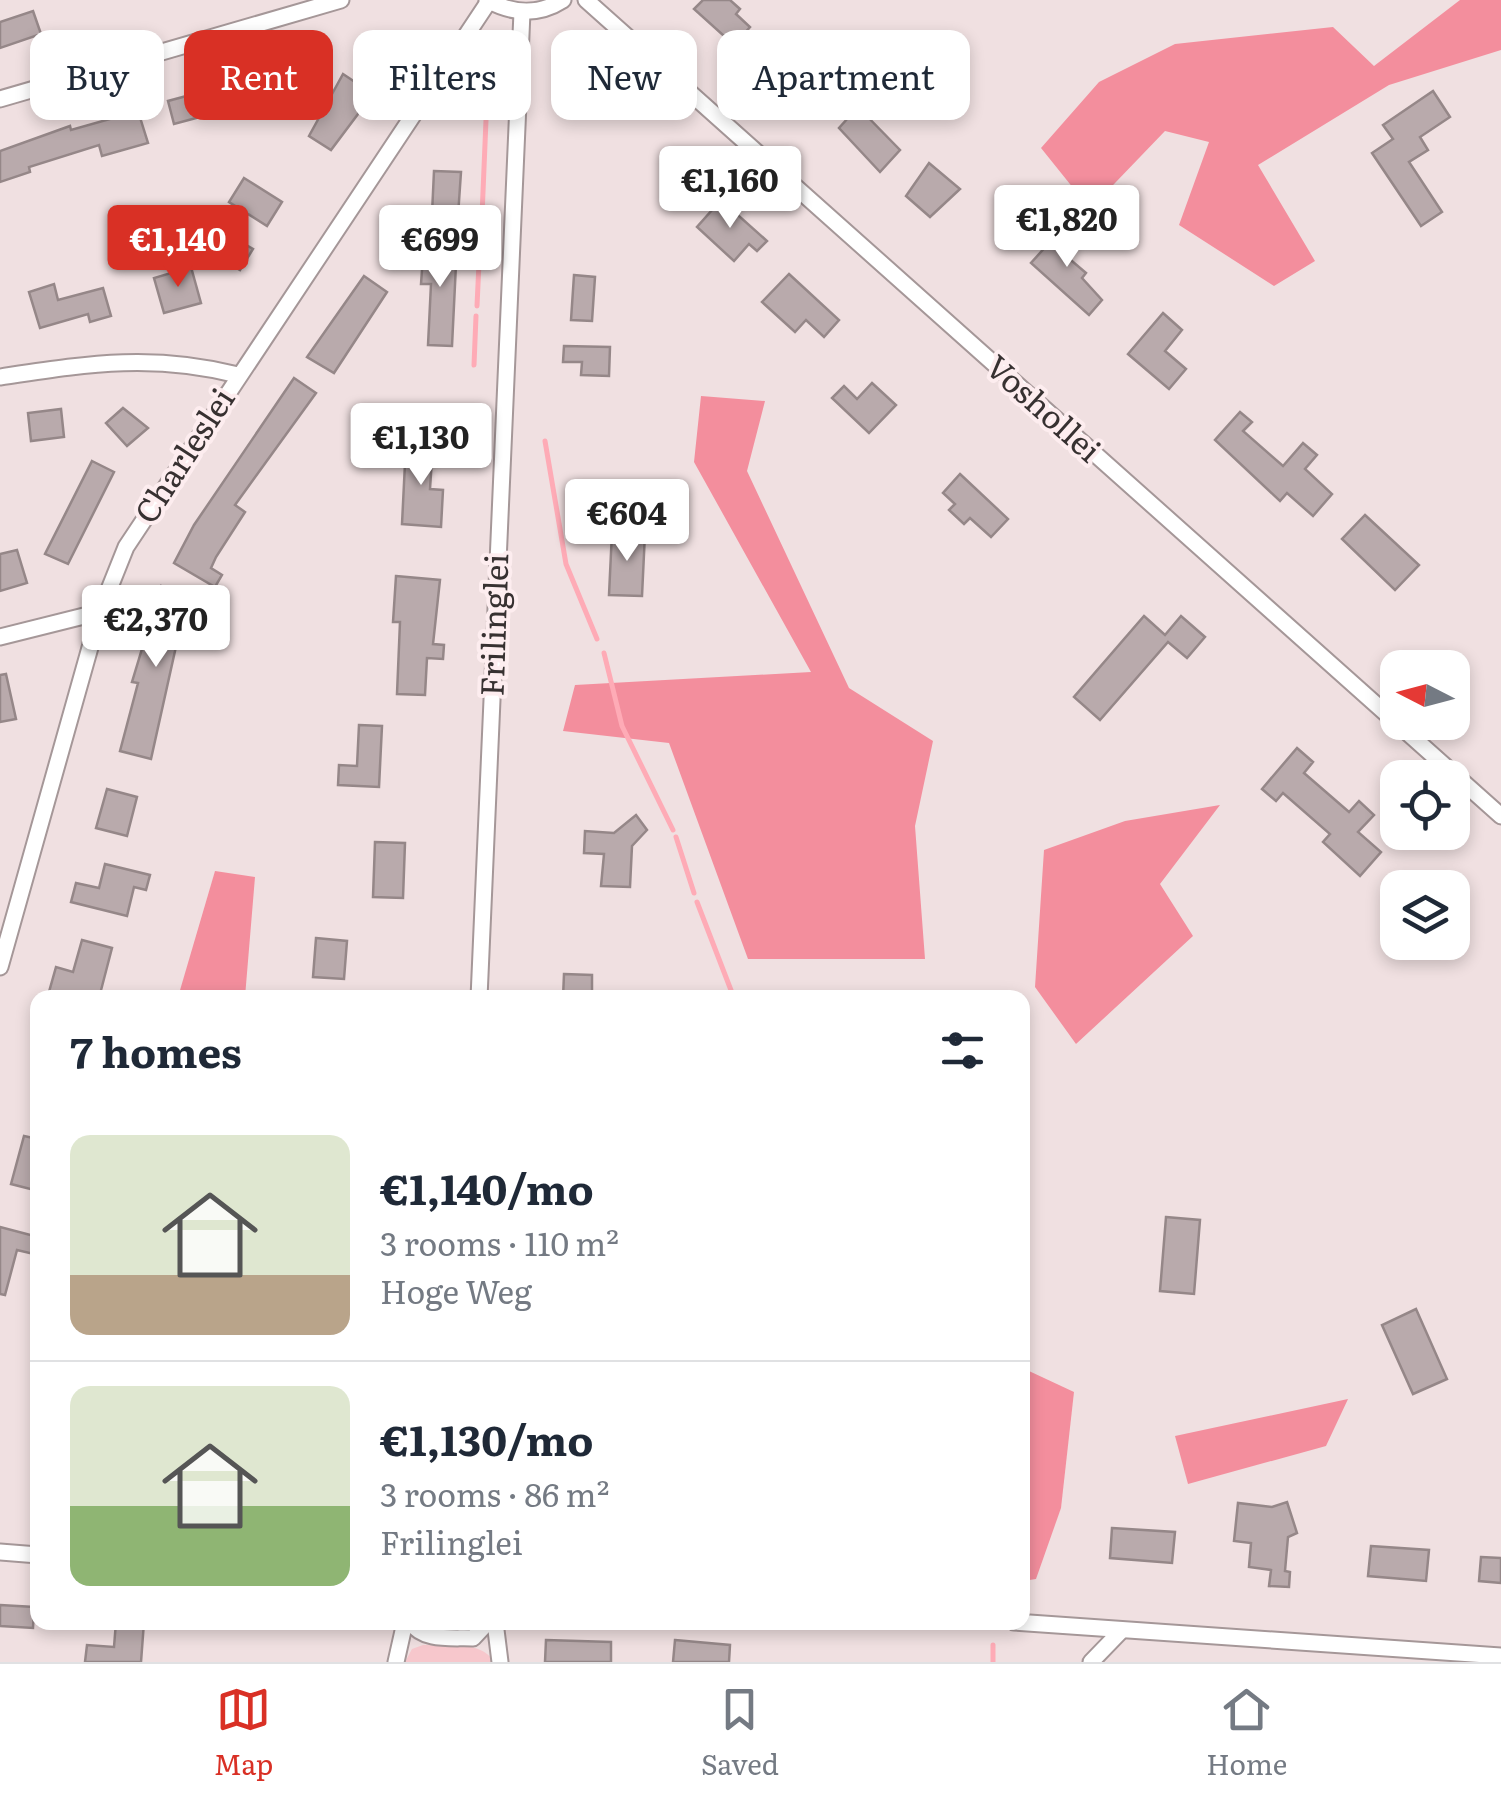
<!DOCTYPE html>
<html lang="en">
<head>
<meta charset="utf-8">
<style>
	:root { --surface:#fff; --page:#f6f6f7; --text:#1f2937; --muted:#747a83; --line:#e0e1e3; --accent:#d93025 }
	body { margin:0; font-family:Literata,serif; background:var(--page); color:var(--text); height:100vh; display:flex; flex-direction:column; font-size:38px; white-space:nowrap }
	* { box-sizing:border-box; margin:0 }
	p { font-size:32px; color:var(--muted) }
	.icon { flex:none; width:55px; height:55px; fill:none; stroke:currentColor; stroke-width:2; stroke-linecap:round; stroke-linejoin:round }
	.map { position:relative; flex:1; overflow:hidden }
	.side { position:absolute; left:30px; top:990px; width:1000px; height:640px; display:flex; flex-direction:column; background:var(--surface); border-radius:20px; box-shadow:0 5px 15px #0003 }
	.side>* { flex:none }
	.banner { position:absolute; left:30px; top:30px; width:1000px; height:90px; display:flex; gap:20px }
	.needle { width:65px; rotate:276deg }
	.controls { position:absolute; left:1380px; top:650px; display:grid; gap:20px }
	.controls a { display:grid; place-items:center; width:90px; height:90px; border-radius:20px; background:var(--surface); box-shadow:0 5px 15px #0003; font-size:50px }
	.price { position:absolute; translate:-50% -85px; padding:0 22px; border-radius:10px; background:#fff; color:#222; font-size:32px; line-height:65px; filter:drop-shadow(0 2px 5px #0008) }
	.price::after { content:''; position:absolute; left:50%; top:60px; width:30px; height:22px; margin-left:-15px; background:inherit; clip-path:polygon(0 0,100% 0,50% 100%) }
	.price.current { background:var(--accent); color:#fff }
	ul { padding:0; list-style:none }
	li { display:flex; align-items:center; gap:30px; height:250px; padding:0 40px }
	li+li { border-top:2px solid var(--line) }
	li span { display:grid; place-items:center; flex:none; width:280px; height:200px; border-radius:20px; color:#555 }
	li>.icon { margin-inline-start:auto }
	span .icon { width:120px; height:120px; fill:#fffc; stroke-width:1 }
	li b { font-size:42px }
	h2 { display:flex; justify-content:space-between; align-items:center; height:120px; padding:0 40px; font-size:42px }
	.chip { padding:0 35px; border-radius:20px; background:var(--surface); box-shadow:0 5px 15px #0003; font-size:35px; line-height:90px }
	.chip.current { background:var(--accent); color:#fff }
	.menu { display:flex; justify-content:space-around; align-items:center; height:140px; border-top:2px solid var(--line); background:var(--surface); font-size:28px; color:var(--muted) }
	.menu a { display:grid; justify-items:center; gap:5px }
	.menu .current { color:var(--accent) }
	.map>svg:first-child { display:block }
	.green { fill:#f7c7cc }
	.forest { fill:#f38e9d }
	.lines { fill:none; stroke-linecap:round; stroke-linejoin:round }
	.stream { stroke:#feabb6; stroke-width:5 }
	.building { fill:#b9aaac; stroke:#958788; stroke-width:2.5 }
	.street-casing { stroke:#a59798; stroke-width:19 }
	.street { stroke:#fff; stroke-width:15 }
	.labels { text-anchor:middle; stroke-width:8; stroke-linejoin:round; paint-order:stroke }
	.street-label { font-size:32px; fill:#373131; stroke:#fdedef }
</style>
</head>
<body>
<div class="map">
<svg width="1501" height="1662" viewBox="0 0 1501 1662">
	<rect width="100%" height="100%" fill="#f0e0e1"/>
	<path class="green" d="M423,1645C445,1646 482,1640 494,1662H405L412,1649Z"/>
	<g class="forest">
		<path d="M1460,0H1501V50L1389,85L1258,165L1315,261L1274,286L1179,225L1209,142L1165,131L1090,209L1041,148L1099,82L1175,44L1333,27L1374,66Z"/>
		<path d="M701,396L765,401L747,471L849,688L933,741L915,826L925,959H748L669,743L563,731L575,685L811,672L694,462Z"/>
		<path d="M1220,805L1160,884L1193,936L1076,1044L1035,987L1044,850L1125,821Z"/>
		<path d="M215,871L255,877L245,997H178Z"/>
		<path d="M1029,1371L1074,1392L1061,1508L1036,1579L1023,1581L1022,1376Z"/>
		<path d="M1348,1399L1326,1446L1188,1484L1175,1436Z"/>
	</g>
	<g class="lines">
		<g class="stream">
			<path d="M482,216L488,72"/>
			<path d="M481,234V225"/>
			<path d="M477,306L480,242"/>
			<path d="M474,365L476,316"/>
			<path d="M545,441L566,564L597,639"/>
			<path d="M604,653L622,726L673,830"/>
			<path d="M676,837L694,893"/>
			<path d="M697,902L734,998"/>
			<path d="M993,1645V1662"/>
		</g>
	</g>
	<g class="building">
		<path d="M703,0H730L740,9L736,14L750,27L734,45L694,9Z"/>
		<path d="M33,11L41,34L0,48V22Z"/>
		<path d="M779,35L806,59L784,83L767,67L771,63L762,54Z"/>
		<path d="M343,74L373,94L331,150L309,136Z"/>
		<path d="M606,75L614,103L579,113L571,85Z"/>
		<path d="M216,88L222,111L174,124L168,101Z"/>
		<path d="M1433,91L1450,117L1420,137L1428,150L1409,162L1442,212L1421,226L1372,153L1393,139L1383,125Z"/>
		<path d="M858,107L900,150L880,172L839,128Z"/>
		<path d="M138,111L148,143L102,156L99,145L29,167L30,172L0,182V151L70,126L71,130Z"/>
		<path d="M929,163L960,189L930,217L906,196Z"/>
		<path d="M434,171L461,172L458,216L432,214Z"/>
		<path d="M244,178L282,202L267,226L229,202Z"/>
		<path d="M721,200L767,241L757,251L749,244L734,261L697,227Z"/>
		<path d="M1066,224L1082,238L1066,256L1086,273L1082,278L1102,300L1089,315L1031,263Z"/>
		<path d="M220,230L253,249L240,270L208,251Z"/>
		<path d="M424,242L457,244L452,346L428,345L431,284H421Z"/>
		<path d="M191,267L201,303L164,313L154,278Z"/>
		<path d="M789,274L839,320L824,337L806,320L795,332L762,302Z"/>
		<path d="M574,275L595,277L592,321L571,320Z"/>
		<path d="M364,276L387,292L334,373L307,357Z"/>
		<path d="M54,284L58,300L103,288L111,316L90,322L88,314L40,328L29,292Z"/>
		<path d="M1163,313L1182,330L1165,351L1186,369L1169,389L1128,354Z"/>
		<path d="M564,346L610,347L609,376L581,375L582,362H563Z"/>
		<path d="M294,378L316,393L235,505L245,512L216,557L211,568L222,575L215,587L174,563L194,525Z"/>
		<path d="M872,383L896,405L869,433L832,398L844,386L857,399Z"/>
		<path d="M123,408L148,428L127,446L106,423Z"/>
		<path d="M61,409L64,437L31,441L28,413Z"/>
		<path d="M1240,412L1252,422L1243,431L1283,466L1303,443L1317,455L1305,469L1332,494L1313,516L1287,493L1280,501L1215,440Z"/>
		<path d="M406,443L433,444L430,489L443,490L441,527L402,524Z"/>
		<path d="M92,461L114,472L68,564L45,554Z"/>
		<path d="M960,474L1008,519L991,537L970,518L964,524L949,510L955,504L943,493Z"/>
		<path d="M1365,515L1419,565L1395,590L1342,539Z"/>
		<path d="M612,532L645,533L642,596L609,595Z"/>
		<path d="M17,550L27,583L0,591V554Z"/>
		<path d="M396,576L440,580L433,644L444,645L443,659L427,658L425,695L397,694L400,622H393Z"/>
		<path d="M161,586L197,597L188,626L181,624L151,759L120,751L138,683L132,682Z"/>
		<path d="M1144,616L1165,635L1181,616L1205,637L1187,658L1168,642L1100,720L1074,697Z"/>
		<path d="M6,674L16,719L0,722V675Z"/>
		<path d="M359,725L382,726L379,787L338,785L339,765L357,766Z"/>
		<path d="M1297,748L1313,762L1304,773L1349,812L1359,801L1374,815L1358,832L1381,852L1360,876L1323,842L1330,834L1283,793L1276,801L1262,789Z"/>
		<path d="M107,789L137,797L127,836L96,828Z"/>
		<path d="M636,815L647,830L632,846L630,887L601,886L604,854L584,853L585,831L614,833Z"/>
		<path d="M375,842L405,843L403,898L373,897Z"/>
		<path d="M105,864L150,875L146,890L134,887L127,916L71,902L76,883L99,888Z"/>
		<path d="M316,938L347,941L344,979L313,977Z"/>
		<path d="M82,940L112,948L99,998L49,992L56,967L73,972Z"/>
		<path d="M564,974L592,975V998H563Z"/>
		<path d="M24,1136L38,1139V1191L11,1184Z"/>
		<path d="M1166,1217L1200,1220L1194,1294L1160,1291Z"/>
		<path d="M0,1227L38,1237V1255L17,1250L5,1295L0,1294Z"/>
		<path d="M1416,1309L1447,1379L1413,1394L1382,1325Z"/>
		<path d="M1287,1502L1297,1533L1288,1537L1285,1571L1290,1572L1289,1587L1269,1586L1271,1570L1249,1567L1251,1543L1234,1541L1238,1503L1272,1507Z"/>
		<path d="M1112,1528L1175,1532L1172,1563L1110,1558Z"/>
		<path d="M1371,1546L1429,1550L1426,1581L1368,1576Z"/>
		<path d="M1481,1557L1501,1558V1583L1479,1581Z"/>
		<path d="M0,1605L34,1607L33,1628L0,1626Z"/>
		<path d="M116,1622H144L141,1662H85L87,1645L114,1647Z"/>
		<path d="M546,1640L611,1642V1662H545Z"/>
		<path d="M675,1640L730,1645L729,1662H673Z"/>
	</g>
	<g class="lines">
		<defs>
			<g id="street">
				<path d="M487,0C513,14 538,16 563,0"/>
				<path d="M586,0L1501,816"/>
				<path d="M0,99L341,0"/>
				<path d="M0,377C87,364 151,353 238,375"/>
				<path d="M0,637L100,612"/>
				<path d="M0,967L100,612L126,547L489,1"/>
				<path d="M479,998L522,12"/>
				<path d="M0,1552L38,1555"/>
				<path d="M410,1622C424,1642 451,1637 473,1638L488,1622"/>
				<path d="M495,1622L500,1662"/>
				<path d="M1014,1622L1501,1656"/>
				<path d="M396,1662L405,1622"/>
				<path d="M1091,1662L1122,1630"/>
			</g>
		</defs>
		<use href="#street" class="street-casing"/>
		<use href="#street" class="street"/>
	</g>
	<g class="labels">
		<g class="street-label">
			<text transform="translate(1043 409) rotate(42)" y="11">Voshollei</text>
			<text transform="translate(185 456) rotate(-57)" y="11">Charleslei</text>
			<text transform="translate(495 625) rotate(-88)" y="11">Frilinglei</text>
		</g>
	</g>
</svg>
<div class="controls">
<a><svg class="needle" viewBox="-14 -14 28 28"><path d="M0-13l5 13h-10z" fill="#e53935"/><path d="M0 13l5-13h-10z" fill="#747a83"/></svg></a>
<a><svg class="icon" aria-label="locate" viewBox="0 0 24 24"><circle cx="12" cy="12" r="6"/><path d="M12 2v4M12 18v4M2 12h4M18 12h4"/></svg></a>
<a><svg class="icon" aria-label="layers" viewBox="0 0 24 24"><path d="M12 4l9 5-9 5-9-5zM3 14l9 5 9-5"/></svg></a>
</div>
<b class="price" style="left:730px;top:231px">€1,160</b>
<b class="price" style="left:1067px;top:270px">€1,820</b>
<b class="price current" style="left:178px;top:290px">€1,140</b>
<b class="price" style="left:440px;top:290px">€699</b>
<b class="price" style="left:421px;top:488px">€1,130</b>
<b class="price" style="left:627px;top:564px">€604</b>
<b class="price" style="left:156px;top:670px">€2,370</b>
<div class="banner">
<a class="chip">Buy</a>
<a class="chip current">Rent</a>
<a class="chip">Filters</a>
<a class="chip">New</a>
<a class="chip">Apartment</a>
</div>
<section class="side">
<h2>7 homes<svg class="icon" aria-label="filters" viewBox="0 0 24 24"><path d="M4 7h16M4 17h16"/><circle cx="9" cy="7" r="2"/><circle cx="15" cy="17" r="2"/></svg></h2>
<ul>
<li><span style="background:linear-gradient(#dfe7d0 70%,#b9a48a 0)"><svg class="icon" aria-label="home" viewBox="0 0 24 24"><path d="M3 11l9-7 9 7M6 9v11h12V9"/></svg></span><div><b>€1,140/mo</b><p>3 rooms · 110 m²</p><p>Hoge Weg</p></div></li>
<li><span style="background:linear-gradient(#dfe7d0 60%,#8fb573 0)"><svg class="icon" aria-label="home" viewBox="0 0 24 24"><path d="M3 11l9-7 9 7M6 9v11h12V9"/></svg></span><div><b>€1,130/mo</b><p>3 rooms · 86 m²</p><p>Frilinglei</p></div></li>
</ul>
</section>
</div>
<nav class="menu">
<a class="current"><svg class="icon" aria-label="map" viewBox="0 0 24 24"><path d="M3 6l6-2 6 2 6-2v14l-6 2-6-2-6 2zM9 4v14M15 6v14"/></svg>Map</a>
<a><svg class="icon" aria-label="saved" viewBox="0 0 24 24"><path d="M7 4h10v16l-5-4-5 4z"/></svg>Saved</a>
<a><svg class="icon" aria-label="home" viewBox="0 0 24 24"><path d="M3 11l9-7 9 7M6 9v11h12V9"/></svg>Home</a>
</nav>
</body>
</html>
